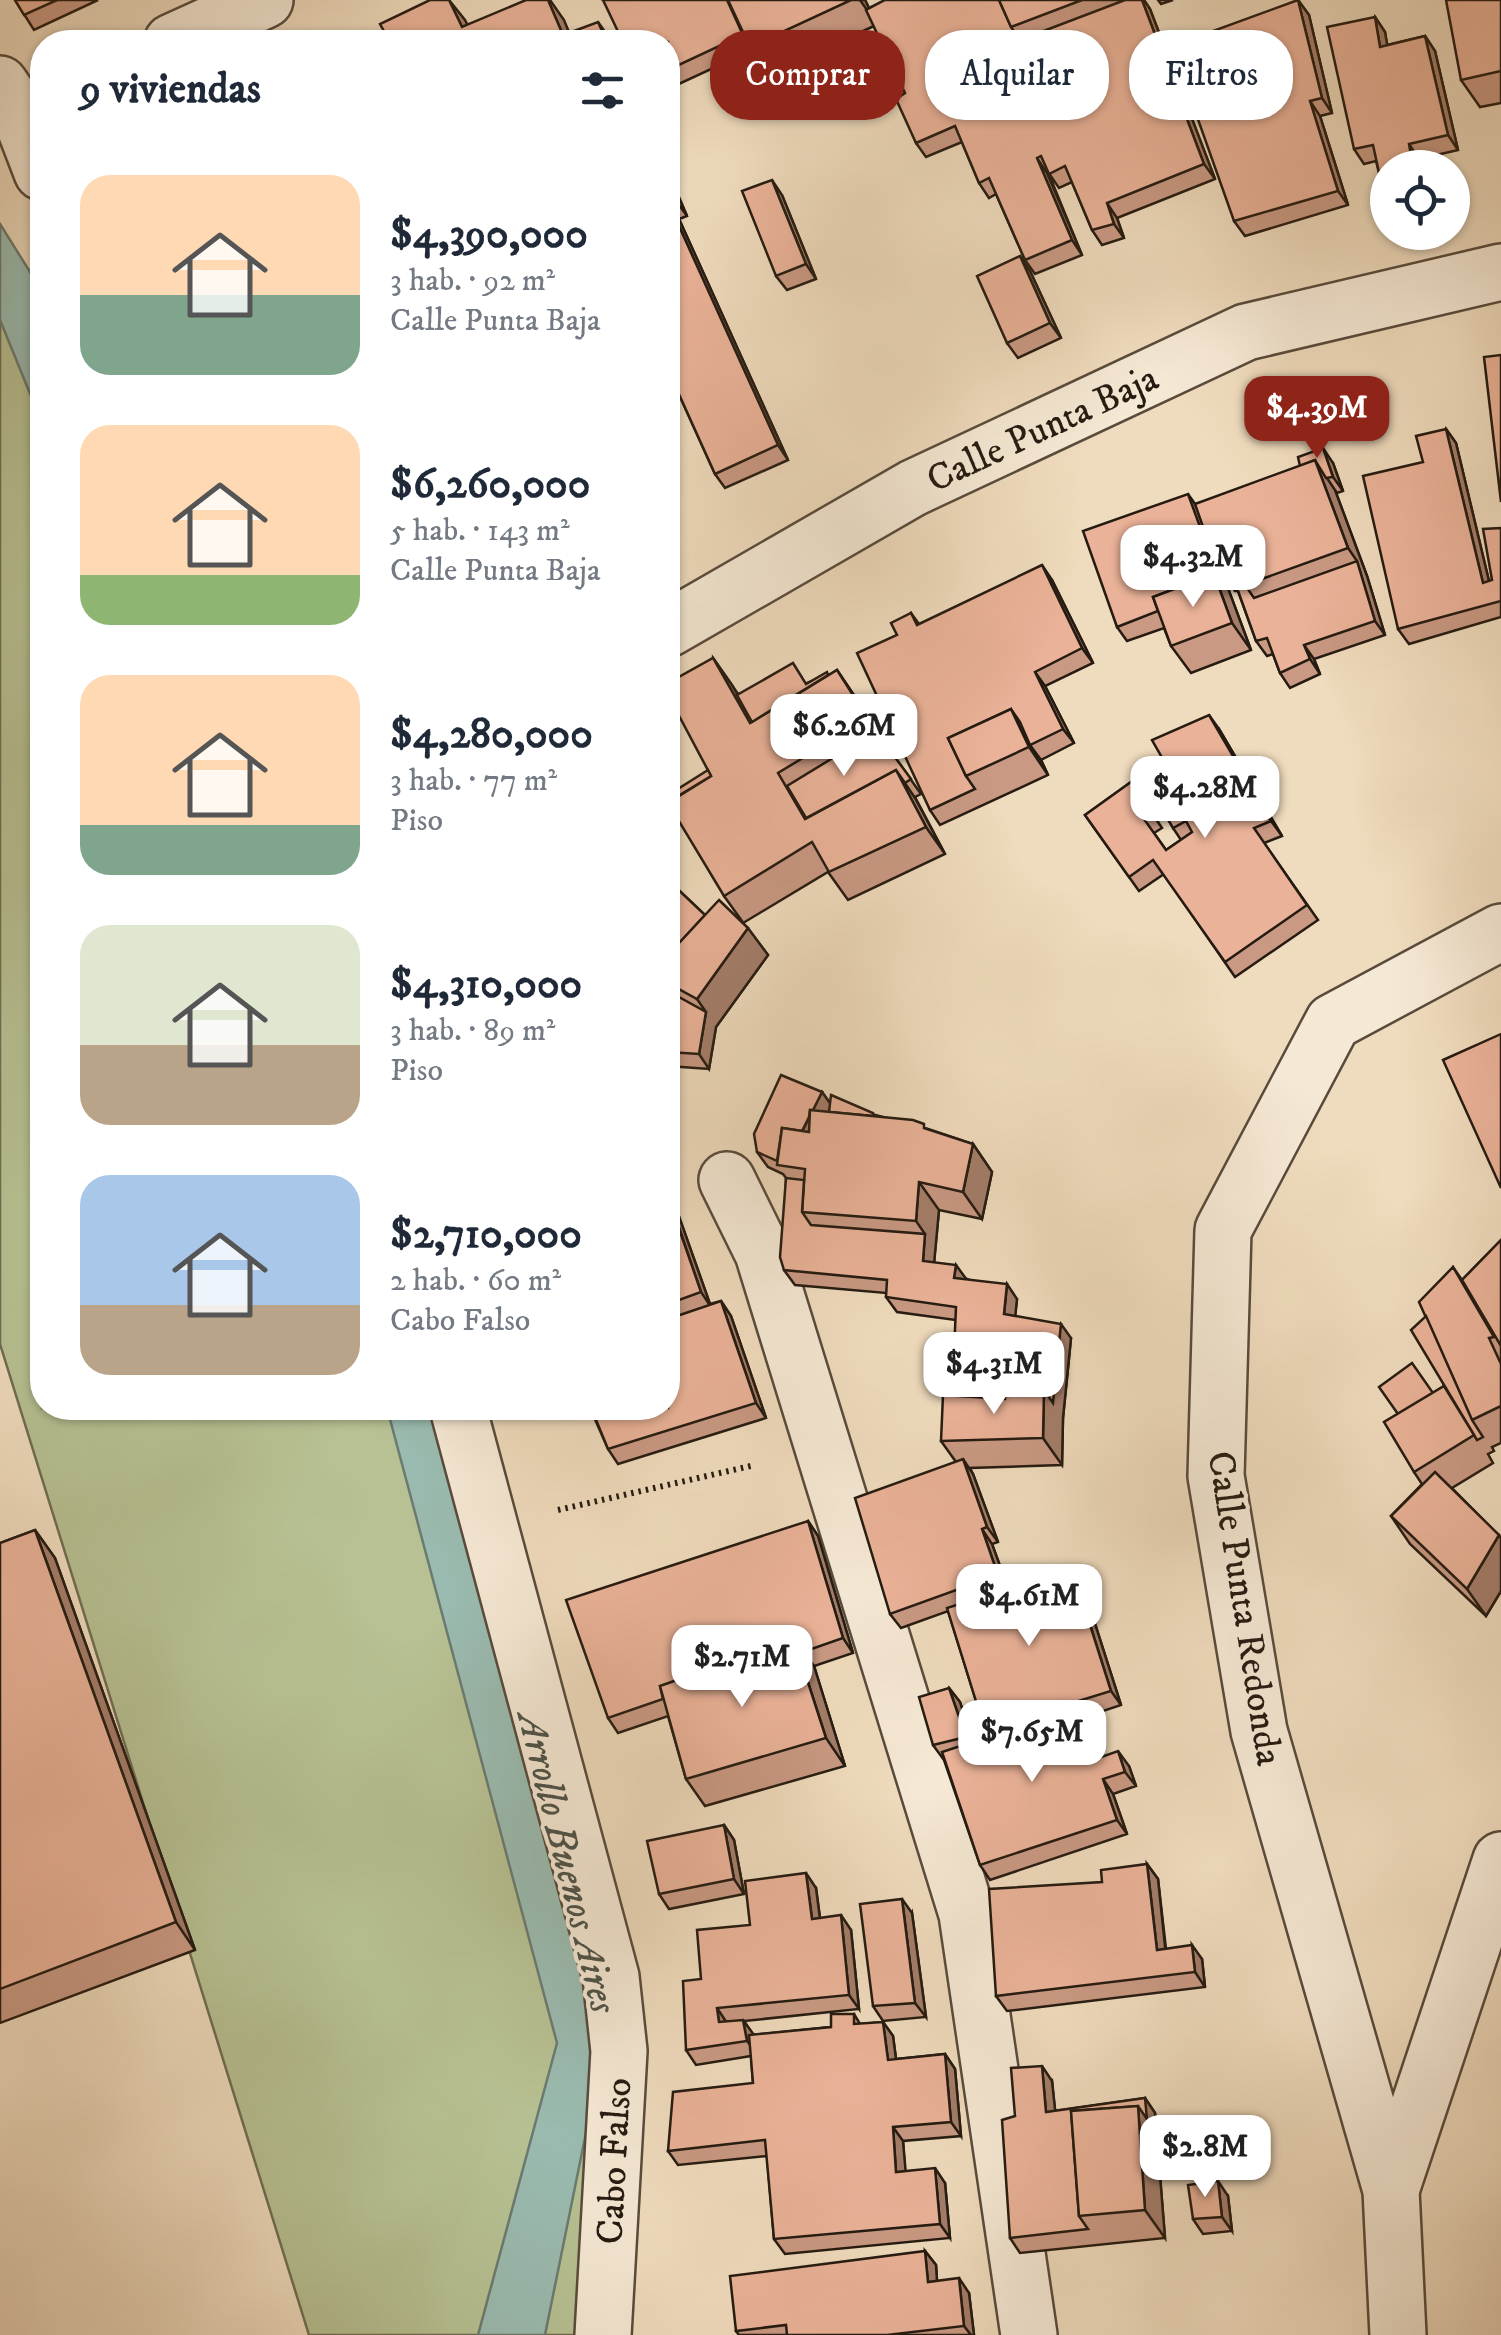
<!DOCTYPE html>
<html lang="es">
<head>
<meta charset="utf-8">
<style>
	:root { --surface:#fff; --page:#f6f6f7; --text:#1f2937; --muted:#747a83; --accent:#8f2418 }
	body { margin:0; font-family:"IM FELL DW Pica",serif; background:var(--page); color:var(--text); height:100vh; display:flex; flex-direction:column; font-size:38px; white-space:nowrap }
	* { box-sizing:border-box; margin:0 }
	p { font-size:32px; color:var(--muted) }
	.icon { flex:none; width:55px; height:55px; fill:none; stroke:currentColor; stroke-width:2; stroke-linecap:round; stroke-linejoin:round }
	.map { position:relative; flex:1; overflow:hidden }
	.side { position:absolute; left:30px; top:30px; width:650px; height:1390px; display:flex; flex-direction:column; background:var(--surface); border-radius:40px; box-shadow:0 2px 8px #0004 }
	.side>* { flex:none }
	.top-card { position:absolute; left:710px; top:30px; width:640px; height:90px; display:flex; gap:20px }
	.buttons { position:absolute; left:1370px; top:150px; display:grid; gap:20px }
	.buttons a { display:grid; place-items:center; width:100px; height:100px; border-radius:50%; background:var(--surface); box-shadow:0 2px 8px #0004; font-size:50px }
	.price { position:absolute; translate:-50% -85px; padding:0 22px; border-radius:20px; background:#fff; color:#222; font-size:32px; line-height:65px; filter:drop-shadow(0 2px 5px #0008) }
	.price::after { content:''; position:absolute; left:50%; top:60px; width:30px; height:22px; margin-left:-15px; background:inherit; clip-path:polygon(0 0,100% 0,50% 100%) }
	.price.selected { background:var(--accent); color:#fff }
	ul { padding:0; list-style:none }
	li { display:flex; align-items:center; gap:30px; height:250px; padding:0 50px }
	li span { display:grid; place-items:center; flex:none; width:280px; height:200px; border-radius:30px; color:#555 }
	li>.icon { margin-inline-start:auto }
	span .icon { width:120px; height:120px; fill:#fffc; stroke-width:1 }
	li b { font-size:42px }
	h2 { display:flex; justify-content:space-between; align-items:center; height:120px; padding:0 50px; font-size:42px }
	.tag { padding:0 35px; border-radius:40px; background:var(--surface); box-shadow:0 2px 8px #0004; font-size:35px; line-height:90px }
	.tag.selected { background:var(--accent); color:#fff }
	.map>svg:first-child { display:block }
	.green { fill:#b7c193; stroke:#6e6e52; stroke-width:2.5 }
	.water { fill:#9abbb0; stroke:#6b7b70; stroke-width:2.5 }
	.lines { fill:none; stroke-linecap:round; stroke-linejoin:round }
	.street-casing { stroke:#584b3c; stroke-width:60 }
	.path { stroke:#251b11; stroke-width:6; stroke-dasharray:2.5 5; stroke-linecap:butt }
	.street { stroke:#f5e8d4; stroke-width:55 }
	.wall { fill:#c99983; stroke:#251b11; stroke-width:2.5 }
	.shaded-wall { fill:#a47d6a; stroke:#251b11; stroke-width:2.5 }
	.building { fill:#eab298; stroke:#251b11; stroke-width:2.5 }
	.labels { text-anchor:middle; stroke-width:8; stroke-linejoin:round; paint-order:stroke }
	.street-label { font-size:38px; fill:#251b11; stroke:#f5e8d4 }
	.water-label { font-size:40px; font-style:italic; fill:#4e5349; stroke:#f5e8d4 }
</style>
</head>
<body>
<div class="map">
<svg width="1501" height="2335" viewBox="0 0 1501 2335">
	<rect width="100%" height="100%" fill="#efdbbd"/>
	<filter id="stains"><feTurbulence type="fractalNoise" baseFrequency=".002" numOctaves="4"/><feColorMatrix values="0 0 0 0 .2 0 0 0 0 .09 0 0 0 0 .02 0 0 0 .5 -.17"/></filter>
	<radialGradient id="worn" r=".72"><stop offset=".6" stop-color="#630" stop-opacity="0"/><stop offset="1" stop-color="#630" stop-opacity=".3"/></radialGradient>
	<path class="green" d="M0,227L42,308V1408H444L606,2034L581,2335H309L0,1344Z"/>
	<g class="water">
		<path d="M0,224L42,291V423L0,320Z"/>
		<path d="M387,1408H444L606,2034L545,2335H478L557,2043Z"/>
	</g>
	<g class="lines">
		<defs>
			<g id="street">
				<path d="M172,42L265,0"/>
				<path d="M0,84L19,112L42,172"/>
				<path id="s1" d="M668,629L913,488L1246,332L1501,272"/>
				<path d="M727,1180L763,1253L967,1914L1029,2335"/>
				<path d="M458,1408L611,1977L619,2051L603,2335"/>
				<path d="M1391,2190L1501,1860"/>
				<path d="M1398,2335L1391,2190L1259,1731L1216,1476L1223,1230L1333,1022L1501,932"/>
			</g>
		</defs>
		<use href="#street" class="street-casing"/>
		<path class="path" d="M558,1510L755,1465"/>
		<use href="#street" class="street"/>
	</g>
	<g class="wall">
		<path d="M15,0H98L34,30Z"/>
		<path d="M603,0H865L869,8L885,0H1144L1150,9L1215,179L1117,218L1124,238L1102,245L1092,230L1072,182L1059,188L1048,172L1082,255L1035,274L1025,260L996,194L989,198L979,183L962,142L926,157L916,143L905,93L874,26L769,74L752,50L668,89V42Z"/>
		<path d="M1158,0H1173L1161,4Z"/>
		<path d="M1298,0L1309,15L1332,113L1320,116L1348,205L1245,236L1234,221Z"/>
		<path d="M1501,0V103L1480,107L1461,80Z"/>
		<path d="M1375,17L1385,32L1387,45L1425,36L1435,51L1458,150L1419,159L1421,168H1388V188L1380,177L1376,161L1364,164L1354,149Z"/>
		<path d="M668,172L687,216L679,219L788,460L725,488L715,474L668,370Z"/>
		<path d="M782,195L816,279L787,290L776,276Z"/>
		<path d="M1030,271L1061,338L1018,358L1007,343Z"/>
		<path d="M1446,429L1456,443L1489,581L1492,580L1501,528V617L1409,644L1398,629Z"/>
		<path d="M1333,463L1343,491L1337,493L1335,490L1367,576L1385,635L1314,659L1320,674L1290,688L1280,673L1273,654L1267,656L1256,641L1238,591H1235L1222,572L1251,650L1191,673L1171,646L1164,628L1127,641L1117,627L1195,504Z"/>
		<path d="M1052,580L1093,663L1045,686L1074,743L1041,760L1048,775L940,825L930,810L897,635L911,613L919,624Z"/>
		<path d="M713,658L738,694L807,683L829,675L837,670L890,750L921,794L915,797L945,854L848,900L828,872L743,923L768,955L716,1027L709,1069L668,1066V880L705,915L742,921L724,896L708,770Z"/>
		<path d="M1219,729L1282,836L1264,843L1318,920L1235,977L1164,874L1139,891L1085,815L1131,782L1162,828L1154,833L1166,850L1181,840L1173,828L1177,784Z"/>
		<path d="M822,1092L830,1103L928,1129L973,1144L992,1172L982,1219L939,1210L934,1262L967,1279L1017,1299L1015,1316L1071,1338L1063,1418L1062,1465L970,1468L973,1474L998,1542L992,1544L1008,1589L1072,1568L1082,1583L1121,1705L1085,1717L1089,1722L1101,1757L1129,1766L1136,1786L1113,1794L1127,1834L990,1880L980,1865L944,1760L933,1745L949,1688L960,1702L973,1742L989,1737L985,1730L948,1611L901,1628L890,1614L956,1462L941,1441L952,1396L956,1320L897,1312L886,1297L887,1293L795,1285L784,1270L786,1178L783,1174L768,1167L757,1152Z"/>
		<path d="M668,1195L676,1208L710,1304L721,1301L731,1316L766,1418L618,1464L608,1449L590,1408H668Z"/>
		<path d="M1501,1240V1443L1492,1447L1494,1451L1488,1454L1493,1463L1452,1488L1501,1538V1591L1486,1616L1410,1544L1391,1516L1422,1484L1414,1472L1433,1393L1444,1386L1426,1316L1453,1267L1462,1280Z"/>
		<path d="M808,1521L818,1536L853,1653L814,1666L845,1766L705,1806L686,1779L668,1716L618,1733L608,1718Z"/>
		<path d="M35,1530L55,1558L195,1950L0,2023V1543Z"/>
		<path d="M724,1825L734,1840L744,1894L669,1909L659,1894Z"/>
		<path d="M1147,1864L1158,1879L1166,1949L1202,1959L1205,1987L1007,2011L996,1996L1102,1882Z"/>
		<path d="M816,1888L820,1918L851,1930L859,2009L744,2021L753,2035L831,2027L854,2014L860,2024L883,2022L893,2036L896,2059L945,2054L955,2069L961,2136L903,2141L905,2171L945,2183L950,2238L785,2254L774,2239L767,2156L678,2165L668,2151L753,2083L751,2056L696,2065L686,2050L701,1979L750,1925Z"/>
		<path d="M912,1913L926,2017L883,2021L873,2006Z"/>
		<path d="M1052,2081L1055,2111L1145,2098L1155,2113L1165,2238L1020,2253L1010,2238L1015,2116Z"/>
		<path d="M1228,2196L1232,2231L1203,2234L1193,2219Z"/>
		<path d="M925,2251L936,2265L937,2281L969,2293L974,2335H739L736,2331Z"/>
	</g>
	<g class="shaded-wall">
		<path d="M449,0L465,20L476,42L462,27Z"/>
		<path d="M548,0H550L564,20L573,42H566Z"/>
		<path d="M860,0H865L877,24Z"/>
		<path d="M1142,0H1144L1150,9L1215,179L1204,164Z"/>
		<path d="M1298,0L1309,15L1332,113L1322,98Z"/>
		<path d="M1375,17L1385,32L1390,61L1380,47Z"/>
		<path d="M598,22L608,36L610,42H607Z"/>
		<path d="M1425,36L1435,51L1458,150L1448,135Z"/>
		<path d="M1310,101L1320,116L1348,205L1338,191Z"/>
		<path d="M1409,144L1419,159L1421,168H1413Z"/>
		<path d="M1037,158L1047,173L1082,255L1072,240Z"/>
		<path d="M668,172L687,216L676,201L668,181Z"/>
		<path d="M772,180L782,195L816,279L806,264Z"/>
		<path d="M1107,203L1117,218L1124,238L1114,224Z"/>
		<path d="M669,204L679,219L788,460L778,445Z"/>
		<path d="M1020,256L1030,271L1061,338L1050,323Z"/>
		<path d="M1446,429L1456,443L1493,598L1483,583Z"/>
		<path d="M1323,448L1333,463L1343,491L1333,477Z"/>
		<path d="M1315,460L1335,490L1367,576L1385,635L1375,621L1357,561L1348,548Z"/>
		<path d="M1188,494L1198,508L1216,564L1222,572L1251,650L1232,623L1214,574Z"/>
		<path d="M1042,565L1052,580L1093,663L1082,648Z"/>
		<path d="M1304,645L1314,659L1320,674L1310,659Z"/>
		<path d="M713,658L732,685L761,735L750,723Z"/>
		<path d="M837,670L856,698L893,756L874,728Z"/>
		<path d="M1035,672L1045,686L1074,743L1063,729Z"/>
		<path d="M1011,709L1030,737V745L1041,760L1048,775L1029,747Z"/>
		<path d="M1209,715L1219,729L1282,836L1271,821Z"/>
		<path d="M896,770L915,798L945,854L926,827Z"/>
		<path d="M748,928L768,955L716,1027L709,1069L699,1054L706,1012L697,999Z"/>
		<path d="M822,1092L832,1106L807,1157L797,1142Z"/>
		<path d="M973,1144L992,1172L982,1219L963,1192Z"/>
		<path d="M919,1182L939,1210L933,1275L923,1261L925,1234L916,1221Z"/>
		<path d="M668,1195L676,1208L711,1307L701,1292Z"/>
		<path d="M956,1265L967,1280L954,1278Z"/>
		<path d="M1007,1284L1017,1299L1014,1329L1004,1314Z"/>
		<path d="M721,1301L731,1316L766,1418L756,1403Z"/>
		<path d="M1061,1324L1071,1338L1063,1418L1062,1465L1043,1438L1044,1390Z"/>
		<path d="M963,1459L973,1474L998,1542L987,1527Z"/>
		<path d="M808,1521L818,1536L853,1653L843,1638Z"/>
		<path d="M982,1529L992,1544L1009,1590L998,1575Z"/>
		<path d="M35,1530L55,1558L195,1950L176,1922Z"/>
		<path d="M1499,1535L1501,1538V1591L1486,1616L1467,1589Z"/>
		<path d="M1072,1568L1082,1583L1121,1705L1111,1691Z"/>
		<path d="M794,1639L814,1666L845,1766L826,1738Z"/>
		<path d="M949,1688L960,1702L976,1751L966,1737Z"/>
		<path d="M1079,1707L1089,1722L1106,1774L1096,1759Z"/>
		<path d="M1118,1751L1129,1766L1136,1786L1125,1772Z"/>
		<path d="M1103,1779L1113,1794L1127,1834L1117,1820Z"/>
		<path d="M724,1825L734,1840L744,1894L734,1879Z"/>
		<path d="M1147,1864L1158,1879L1167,1965L1157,1950Z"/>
		<path d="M806,1873L816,1888L822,1934L812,1919Z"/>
		<path d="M902,1899L912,1913L926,2017L915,2003Z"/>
		<path d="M841,1915L851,1930L859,2009L849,1995Z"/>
		<path d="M1192,1945L1202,1959L1205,1987L1195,1972Z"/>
		<path d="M717,2008L727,2023L719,2022Z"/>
		<path d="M743,2020L754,2035L758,2055L747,2041Z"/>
		<path d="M883,2022L893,2036L898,2074L888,2060Z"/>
		<path d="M945,2054L955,2069L961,2136L951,2122Z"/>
		<path d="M1042,2066L1052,2081L1057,2127L1046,2112Z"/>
		<path d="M1145,2098L1155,2113L1165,2238L1145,2210L1138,2106Z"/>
		<path d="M893,2127L903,2141L907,2187L896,2172Z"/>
		<path d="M935,2168L945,2183L950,2238L940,2224Z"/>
		<path d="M1218,2181L1228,2196L1232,2231L1222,2217Z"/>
		<path d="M925,2251L936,2265L938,2296L928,2282Z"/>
		<path d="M959,2278L969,2293L974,2335H971L964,2326Z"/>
	</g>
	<g class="building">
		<path d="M15,0H57L24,15Z"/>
		<path d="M430,0H449L462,27L526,0H548L566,42H390L380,24Z"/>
		<path d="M603,0H727L743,35L668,70V42H623Z"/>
		<path d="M728,0H851L750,47Z"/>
		<path d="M885,0H999L1011,27L1020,40L1125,0H1142L1204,164L1107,203L1114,224L1092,230L1065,166L1049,174L1041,156L1037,158L1072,240L1025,260L989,178L979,183L955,126L916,143L896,99L905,93L866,10Z"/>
		<path d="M999,0H1082L1011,27Z"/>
		<path d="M1298,0L1322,98L1310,101L1338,191L1234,221L1172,46Z"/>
		<path d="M1446,0H1501V71L1461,80Z"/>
		<path d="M1375,17L1380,47L1425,36L1448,135L1409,144L1413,168H1388V175L1380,177L1373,145L1354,149L1327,27Z"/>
		<path d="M598,22L607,42H570L566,34Z"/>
		<path d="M772,180L806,264L776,276L742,191Z"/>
		<path d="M668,181L676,201L669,204L778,445L715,474L668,370Z"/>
		<path d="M1020,256L1050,323L1007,343L977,276Z"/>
		<path d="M1501,355V502L1484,357Z"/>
		<path d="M1446,429L1483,583L1492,580L1483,529L1501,528V601L1398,629L1363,476L1423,462L1416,436Z"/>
		<path d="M1323,448L1333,477L1326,478L1315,460L1300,466L1298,457Z"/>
		<path d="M1315,460L1348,548L1245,585L1235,557L1216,564L1195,504Z"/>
		<path d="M1188,494L1222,587L1214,574L1153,597L1158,611L1117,627L1083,531Z"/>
		<path d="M1357,561L1375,621L1304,645L1310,659L1280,673L1267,638L1256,641L1232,574L1240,572L1245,585L1254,598Z"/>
		<path d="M1042,565L1082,648L1035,672L1063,729L1030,745L1020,722L1011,709L948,738L966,776L975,789L930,810L857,653L897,635L891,623L911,613L917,625Z"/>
		<path d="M1214,574L1232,623L1171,646L1153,597Z"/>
		<path d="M713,658L750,723L837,670L874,728L833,752L829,742L778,773L805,819L896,770L926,827L829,872L812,842L724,896L668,803L711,776L668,695V683Z"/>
		<path d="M793,663L806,684L827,672L828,675L752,722L737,695Z"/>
		<path d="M1011,709L1029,747L966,776L948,738Z"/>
		<path d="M1209,715L1271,821L1254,828L1307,905L1225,962L1153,860L1129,877L1085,815L1131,782L1152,813L1144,819L1166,850L1192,832L1186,821L1173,828L1154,796L1177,784L1152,740Z"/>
		<path d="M883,741L911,779L905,783L896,770L806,818L787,786L836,756L842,765Z"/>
		<path d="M708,770L711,776L673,799L670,794Z"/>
		<path d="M668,880L705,915L668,955Z"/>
		<path d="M719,900L748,928L697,999L668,983V955Z"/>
		<path d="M668,991L706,1012L699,1054L668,1052Z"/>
		<path d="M1501,1034V1188L1443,1060Z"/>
		<path d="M781,1075L822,1092L813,1110H810L809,1117L802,1131L782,1128L777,1161L757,1152L754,1134Z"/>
		<path d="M831,1095L873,1113V1116L829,1112Z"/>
		<path d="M810,1110L913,1120L924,1124V1128L973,1144L963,1192L919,1182L916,1221L802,1212L805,1169L777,1165L782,1128L809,1132Z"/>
		<path d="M786,1178L804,1180L802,1212L811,1225L925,1234L923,1261L956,1265L954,1278L1007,1284L1004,1314L1061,1324L1053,1403L1044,1390L1006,1388L1005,1399L952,1396L956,1307L886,1297L887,1280L784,1270L780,1257Z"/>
		<path d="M668,1197L701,1292L668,1304Z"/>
		<path d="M1501,1240V1346L1462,1280Z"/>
		<path d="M1453,1267L1494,1337L1489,1338L1501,1364V1406L1472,1420L1419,1302Z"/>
		<path d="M721,1301L756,1403L608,1449L592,1410L603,1408H668V1319Z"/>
		<path d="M1426,1316L1472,1420L1483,1437L1477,1440L1411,1330Z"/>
		<path d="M1412,1363L1433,1393L1398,1414L1379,1387Z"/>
		<path d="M1444,1386L1474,1435L1414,1472L1384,1422Z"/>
		<path d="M1006,1388L1044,1390L1043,1438L941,1441L943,1395L1005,1399Z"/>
		<path d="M963,1459L987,1527L982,1529L998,1575L890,1614L855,1498Z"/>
		<path d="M1435,1472L1499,1535L1467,1589L1391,1516Z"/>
		<path d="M808,1521L843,1638L803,1652L794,1639L660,1686L663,1699L608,1718L566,1600Z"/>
		<path d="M35,1530L176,1922L0,1989V1543Z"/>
		<path d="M1072,1568L1111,1691L985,1730L947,1608Z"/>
		<path d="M794,1639L826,1738L686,1779L660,1686Z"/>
		<path d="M949,1688L966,1737L933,1745L919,1697Z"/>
		<path d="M1079,1707L1096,1759L1118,1751L1125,1772L1103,1779L1117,1820L980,1865L942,1752Z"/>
		<path d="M724,1825L734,1879L659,1894L647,1841Z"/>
		<path d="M1147,1864L1157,1950L1192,1945L1195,1972L996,1996L989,1889L1102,1882L1101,1870Z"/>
		<path d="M806,1873L812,1919L841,1915L849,1995L717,2008L719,2022L743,2020L747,2041L686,2050L683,1981L701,1979L697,1930L750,1925L745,1881Z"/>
		<path d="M902,1899L915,2003L873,2006L860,1904Z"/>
		<path d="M831,2014H854V2024L883,2022L888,2060L945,2054L951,2122L893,2127L896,2172L935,2168L940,2224L774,2239L765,2140L668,2151L673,2092L753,2083L749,2035L831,2027Z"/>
		<path d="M1042,2066L1046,2112L1145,2098L1147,2119L1138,2106L1071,2111L1079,2216L1088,2229L1010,2238L1002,2120L1015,2116L1011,2068Z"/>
		<path d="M1138,2106L1145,2210L1079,2216L1071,2111Z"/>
		<path d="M1218,2181L1222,2217L1193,2219L1188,2185Z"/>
		<path d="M925,2251L928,2282L959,2278L964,2326L887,2335H787L786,2325L736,2331L730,2276Z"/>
	</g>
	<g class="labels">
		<g class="street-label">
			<text dy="13" stroke="none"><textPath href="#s1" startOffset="425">Calle Punta Baja</textPath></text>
			<text transform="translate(1246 1608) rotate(81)" y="13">Calle Punta Redonda</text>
			<text transform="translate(613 2161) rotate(-87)" y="13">Cabo Falso</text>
		</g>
		<g class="water-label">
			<text transform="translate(569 1862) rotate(76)" y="14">Arrollo Buenos Aires</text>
		</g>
	</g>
	<rect width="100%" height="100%" filter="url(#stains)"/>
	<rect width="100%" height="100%" fill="url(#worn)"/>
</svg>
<div class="buttons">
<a><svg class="icon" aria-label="locate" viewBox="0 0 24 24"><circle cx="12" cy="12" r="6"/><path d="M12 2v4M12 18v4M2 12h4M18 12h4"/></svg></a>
</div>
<b class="price selected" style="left:1317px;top:461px">$4.39M</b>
<b class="price" style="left:1193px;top:610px">$4.32M</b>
<b class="price" style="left:844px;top:779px">$6.26M</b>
<b class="price" style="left:1205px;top:841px">$4.28M</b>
<b class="price" style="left:994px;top:1417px">$4.31M</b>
<b class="price" style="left:1029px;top:1649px">$4.61M</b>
<b class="price" style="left:742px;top:1710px">$2.71M</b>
<b class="price" style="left:1032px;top:1785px">$7.65M</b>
<b class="price" style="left:1205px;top:2200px">$2.8M</b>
<div class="top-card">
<a class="tag selected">Comprar</a>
<a class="tag">Alquilar</a>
<a class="tag">Filtros</a>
</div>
<section class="side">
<h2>9 viviendas<svg class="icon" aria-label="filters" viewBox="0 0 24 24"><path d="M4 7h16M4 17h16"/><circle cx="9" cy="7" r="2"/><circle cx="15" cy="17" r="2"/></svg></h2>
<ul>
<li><span style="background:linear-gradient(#ffd9b3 60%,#7fa58c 0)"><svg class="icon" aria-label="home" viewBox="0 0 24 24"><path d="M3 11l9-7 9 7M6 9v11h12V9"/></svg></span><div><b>$4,390,000</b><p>3 hab. · 92 m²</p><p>Calle Punta Baja</p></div></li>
<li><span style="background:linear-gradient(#ffd9b3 75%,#8fb573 0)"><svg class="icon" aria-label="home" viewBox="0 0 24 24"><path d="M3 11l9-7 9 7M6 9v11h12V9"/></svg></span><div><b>$6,260,000</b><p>5 hab. · 143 m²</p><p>Calle Punta Baja</p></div></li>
<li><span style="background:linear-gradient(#ffd9b3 75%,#7fa58c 0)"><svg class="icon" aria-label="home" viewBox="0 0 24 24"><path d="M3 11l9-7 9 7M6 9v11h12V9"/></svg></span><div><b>$4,280,000</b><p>3 hab. · 77 m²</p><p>Piso</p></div></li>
<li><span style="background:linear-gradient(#dfe7d0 60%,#b9a48a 0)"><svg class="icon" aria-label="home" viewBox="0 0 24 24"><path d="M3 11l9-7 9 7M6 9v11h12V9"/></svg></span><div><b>$4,310,000</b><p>3 hab. · 89 m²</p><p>Piso</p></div></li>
<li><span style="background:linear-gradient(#a9c7e8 65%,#b9a48a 0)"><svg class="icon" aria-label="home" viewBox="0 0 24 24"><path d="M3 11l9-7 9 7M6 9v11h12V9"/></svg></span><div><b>$2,710,000</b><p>2 hab. · 60 m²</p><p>Cabo Falso</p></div></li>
</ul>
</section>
</div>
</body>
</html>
